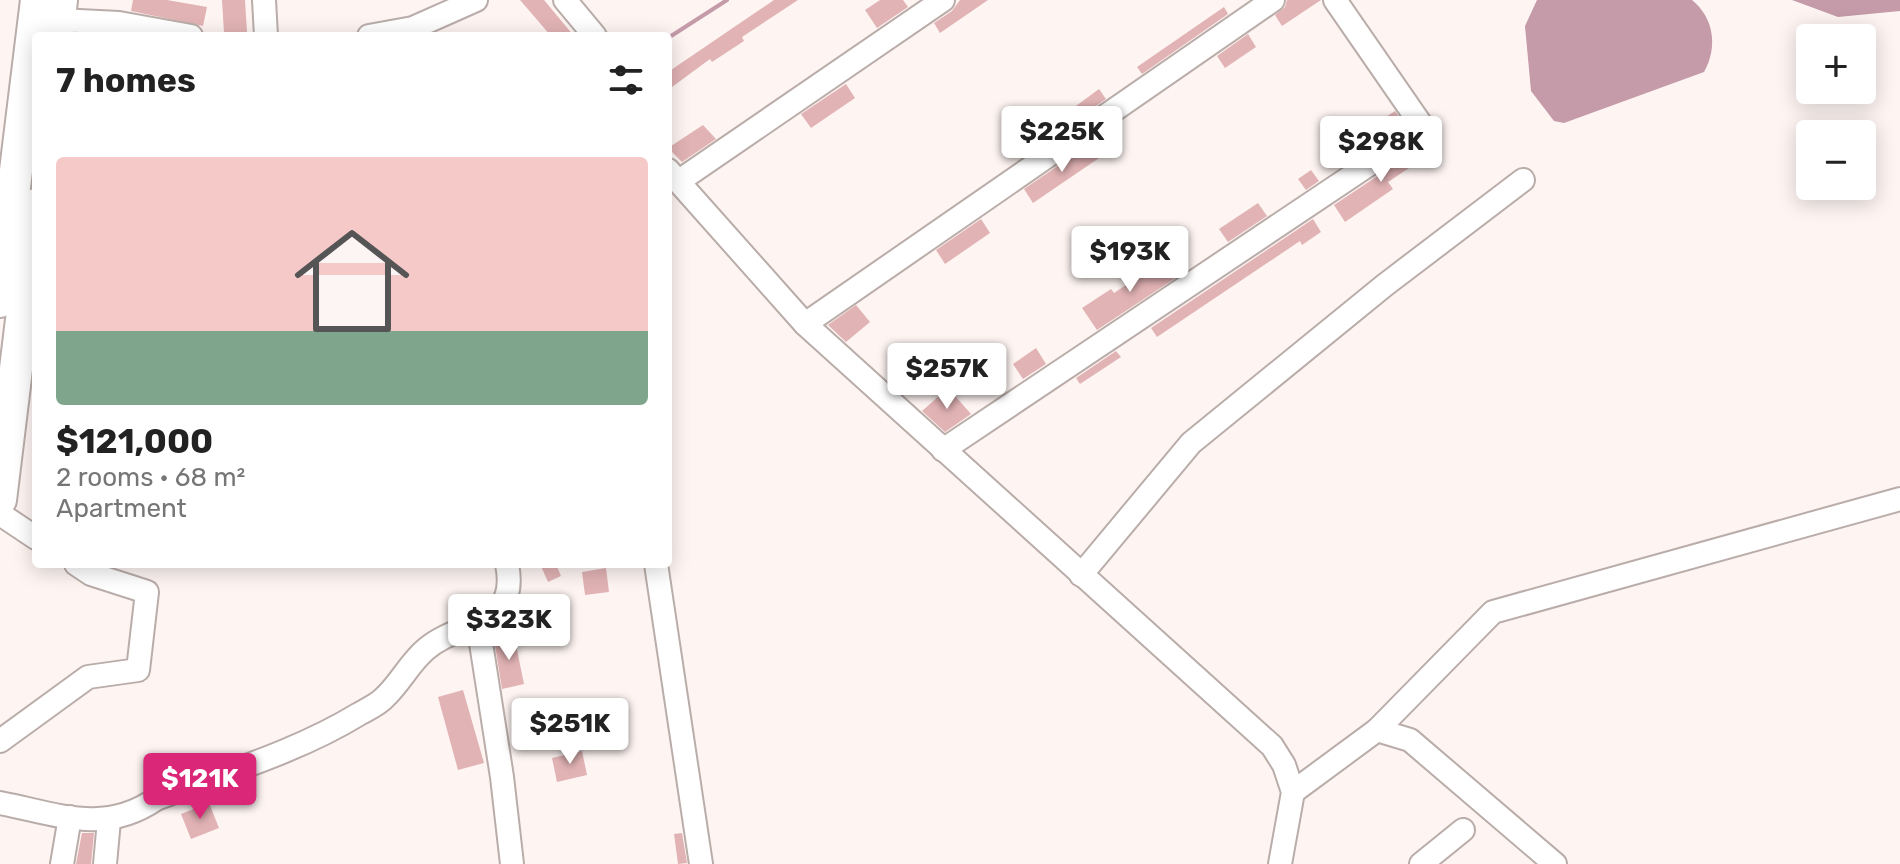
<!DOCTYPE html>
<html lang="en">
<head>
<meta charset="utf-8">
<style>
	:root { --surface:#fff; --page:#f2f2f2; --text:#222; --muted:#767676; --line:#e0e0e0; --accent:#db2777 }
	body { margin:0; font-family:Rubik,sans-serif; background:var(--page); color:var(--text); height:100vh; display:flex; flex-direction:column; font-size:30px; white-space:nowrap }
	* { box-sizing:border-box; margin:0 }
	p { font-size:26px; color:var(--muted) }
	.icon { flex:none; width:44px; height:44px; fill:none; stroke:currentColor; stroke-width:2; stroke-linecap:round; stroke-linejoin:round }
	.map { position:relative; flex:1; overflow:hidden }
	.sheet { position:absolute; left:32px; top:32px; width:640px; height:536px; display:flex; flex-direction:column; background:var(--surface); border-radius:8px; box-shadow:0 4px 20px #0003 }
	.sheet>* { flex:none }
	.tools { position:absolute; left:1796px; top:24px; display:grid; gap:16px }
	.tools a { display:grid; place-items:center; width:80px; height:80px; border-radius:8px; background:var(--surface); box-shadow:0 4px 20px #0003; font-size:40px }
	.price { position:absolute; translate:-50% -68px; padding:0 18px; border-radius:8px; background:#fff; color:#222; font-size:26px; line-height:52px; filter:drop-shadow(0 2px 4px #0008) }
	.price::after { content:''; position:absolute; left:50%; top:48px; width:24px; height:18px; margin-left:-12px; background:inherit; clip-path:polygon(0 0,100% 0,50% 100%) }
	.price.active { background:var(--accent); color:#fff }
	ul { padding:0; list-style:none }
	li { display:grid; align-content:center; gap:16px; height:424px; padding:0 24px }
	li+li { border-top:2px solid var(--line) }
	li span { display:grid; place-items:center; height:248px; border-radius:8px; color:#555 }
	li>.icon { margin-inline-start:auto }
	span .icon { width:144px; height:144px; fill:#fffc; stroke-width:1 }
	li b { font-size:34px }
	h2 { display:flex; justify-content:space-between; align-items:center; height:96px; padding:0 24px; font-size:34px }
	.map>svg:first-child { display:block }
	.water { fill:#c59aa9 }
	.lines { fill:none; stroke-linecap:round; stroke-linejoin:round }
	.stream { stroke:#c59aa9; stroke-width:4 }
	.building { fill:#e2b3b5 }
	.minor-casing { stroke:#baada9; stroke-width:26 }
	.highway-casing { stroke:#baada9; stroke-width:36 }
	.minor { stroke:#fff; stroke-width:22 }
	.highway { stroke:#fff; stroke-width:32 }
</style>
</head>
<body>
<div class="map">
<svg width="1900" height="864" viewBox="0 0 1900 864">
	<rect width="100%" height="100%" fill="#fef5f3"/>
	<g class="water">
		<path d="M1537,0H1692C1714,18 1718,47 1704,72L1564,123L1554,121L1531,91L1525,26Z"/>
		<path d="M1792,0H1900V11L1838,17Z"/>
	</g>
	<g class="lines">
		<path class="stream" d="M668,38L727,0"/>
	</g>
	<g class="building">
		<path d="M133,0H167L207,7L203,26L131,11Z"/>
		<path d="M222,0H245L247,32L224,33Z"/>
		<path d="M520,0H544L574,36H551Z"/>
		<path d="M774,0H798L742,37L744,41L712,62L710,59L668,90V72Z"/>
		<path d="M880,0H903L908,7L877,28L865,10Z"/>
		<path d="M960,0H988L940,33L934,23L952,11Z"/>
		<path d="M1287,0H1321L1282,26L1275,15L1285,7Z"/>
		<path d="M1224,7L1228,14L1142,74L1137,67Z"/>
		<path d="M1248,34L1256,47L1225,68L1217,56Z"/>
		<path d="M846,84L855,98L811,128L801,114Z"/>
		<path d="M1099,89L1106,99L1029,152L1022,141L1044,125L1046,128Z"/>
		<path d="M1395,111L1404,124L1366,150L1357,136Z"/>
		<path d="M703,125L716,139L682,162L668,148Z"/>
		<path d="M1432,137L1439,148L1388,182L1393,189L1345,222L1334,205L1427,143Z"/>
		<path d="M1090,144L1099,158L1033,203L1024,189Z"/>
		<path d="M1311,170L1319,181L1306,190L1298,179Z"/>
		<path d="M1258,203L1267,216L1228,242L1219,229Z"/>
		<path d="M981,219L990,233L945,264L936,250Z"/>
		<path d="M1313,219L1321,232L1302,245L1300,241L1157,337L1151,328Z"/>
		<path d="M1168,257L1180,275L1097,330L1082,308L1111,289L1114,293Z"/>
		<path d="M856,305L870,322L846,342L828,325Z"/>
		<path d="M1036,348L1046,364L1023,379L1013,364Z"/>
		<path d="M1116,351L1121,357L1080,384L1076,378Z"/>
		<path d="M948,388L971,414L945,432L922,411Z"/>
		<path d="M540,564H556L561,576L548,582Z"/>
		<path d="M606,568L609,592L585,595L582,572Z"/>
		<path d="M514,635L524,684L502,689L494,639Z"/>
		<path d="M463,690L484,763L458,770L438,697Z"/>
		<path d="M582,751L587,775L557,782L552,758Z"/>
		<path d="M209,803L219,828L191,839L181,814Z"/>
		<path d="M82,833H94L91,864H76Z"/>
		<path d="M682,833L687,863L678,864L674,834Z"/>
	</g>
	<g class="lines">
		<defs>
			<g id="minor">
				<path d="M264,0L266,36"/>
				<path d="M565,0L595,36"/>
				<path d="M59,20L119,23L191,36"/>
				<path d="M369,36L413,28L476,0"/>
				<path d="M668,170L805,324L1272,746L1284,765L1293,792L1280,864"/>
				<path d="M679,181L943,0"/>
				<path d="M805,324L1273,0"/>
				<path d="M943,450L1419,131L1420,123L1335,0"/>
				<path d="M0,514L36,538"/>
				<path d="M656,564L701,864"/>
				<path d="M1081,575L1191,443L1385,285L1523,180"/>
				<path d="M478,624L502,777L512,864"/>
				<path d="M1377,730L1410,740L1555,864"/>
				<path d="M0,741L88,677L138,670L147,592L91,574L76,564"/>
				<path d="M1293,792L1377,730L1493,612L1900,499"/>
				<path d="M0,803C57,814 104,835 156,799C224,773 297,752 359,714C368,709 379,704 385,697C400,683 409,664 425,650C460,619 520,629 507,564"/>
				<path d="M62,864L70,817"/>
				<path d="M105,864L109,820"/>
				<path d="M1421,864L1463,830"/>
			</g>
			<g id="highway">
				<path d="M57,36L61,0"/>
				<path d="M0,301L37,0"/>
				<path d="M0,500L36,205"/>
			</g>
		</defs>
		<use href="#minor" class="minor-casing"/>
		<use href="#highway" class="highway-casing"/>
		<use href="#minor" class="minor"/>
		<use href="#highway" class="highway"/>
	</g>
</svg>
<div class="tools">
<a>+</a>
<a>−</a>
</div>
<b class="price" style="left:1062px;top:174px">$225K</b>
<b class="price" style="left:1381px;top:184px">$298K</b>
<b class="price" style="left:1130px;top:294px">$193K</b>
<b class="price" style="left:947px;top:411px">$257K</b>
<b class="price" style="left:509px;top:662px">$323K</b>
<b class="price" style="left:570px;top:766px">$251K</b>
<b class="price active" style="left:200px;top:821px">$121K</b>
<section class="sheet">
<h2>7 homes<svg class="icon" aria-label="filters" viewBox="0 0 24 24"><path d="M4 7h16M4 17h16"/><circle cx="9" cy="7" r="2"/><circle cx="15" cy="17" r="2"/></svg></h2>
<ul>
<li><span style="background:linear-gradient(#f6c9c9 70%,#7fa58c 0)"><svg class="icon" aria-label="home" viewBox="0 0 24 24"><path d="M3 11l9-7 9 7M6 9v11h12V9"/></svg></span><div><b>$121,000</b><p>2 rooms · 68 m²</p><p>Apartment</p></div></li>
</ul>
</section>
</div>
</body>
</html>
